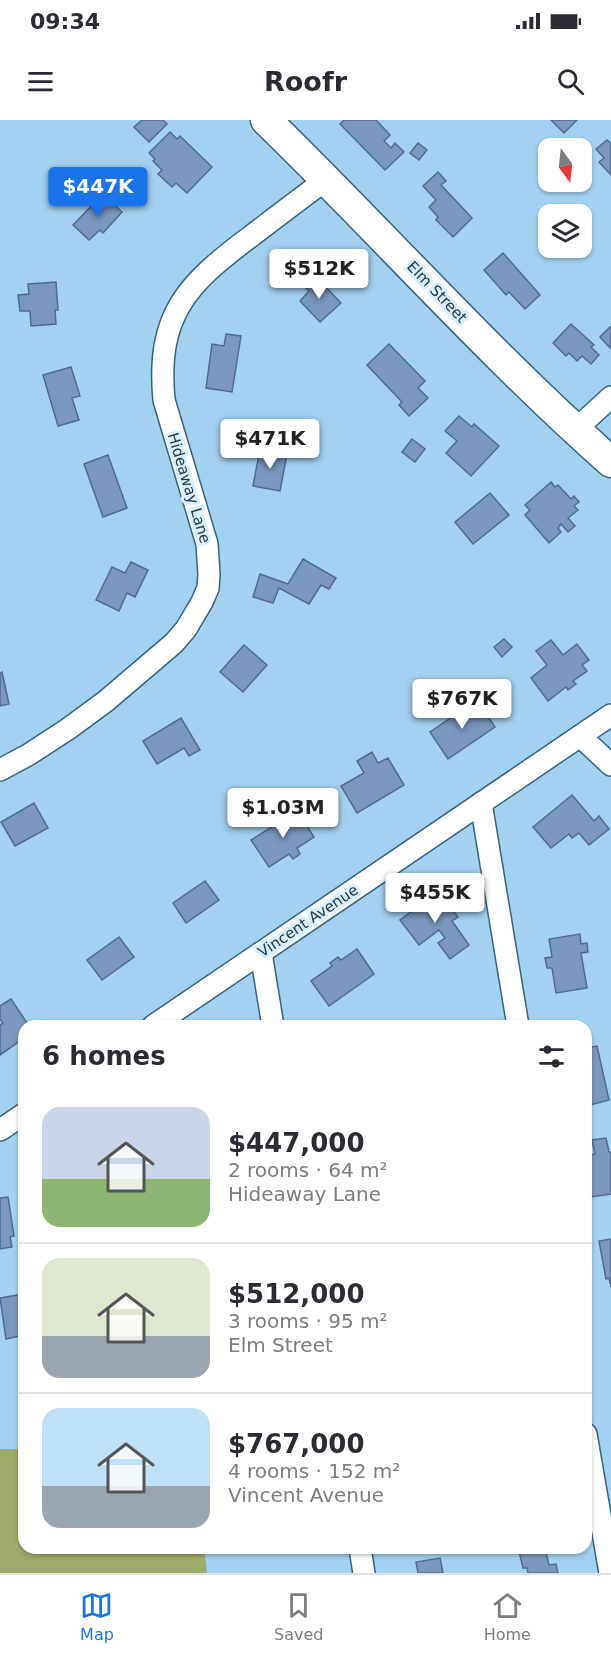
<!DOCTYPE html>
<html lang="en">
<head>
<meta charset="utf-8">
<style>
	:root { --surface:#fff; --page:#f7f7f7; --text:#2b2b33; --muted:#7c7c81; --line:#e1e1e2; --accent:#1a73e8 }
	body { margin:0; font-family:"DejaVu Sans",sans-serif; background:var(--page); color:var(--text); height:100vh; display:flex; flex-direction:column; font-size:22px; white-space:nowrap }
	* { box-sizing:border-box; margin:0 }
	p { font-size:20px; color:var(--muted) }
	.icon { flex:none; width:33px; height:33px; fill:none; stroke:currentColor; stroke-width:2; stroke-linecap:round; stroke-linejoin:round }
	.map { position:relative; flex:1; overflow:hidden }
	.side { position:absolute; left:18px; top:900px; width:574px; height:534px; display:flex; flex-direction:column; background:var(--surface); border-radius:18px; box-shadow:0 2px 4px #0004 }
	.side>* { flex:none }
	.needle { width:39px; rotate:165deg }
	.fabs { position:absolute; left:538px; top:18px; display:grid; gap:12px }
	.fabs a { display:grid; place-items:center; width:54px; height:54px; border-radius:12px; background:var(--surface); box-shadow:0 2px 4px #0004; font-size:30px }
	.price { position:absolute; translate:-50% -51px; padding:0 14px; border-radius:6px; background:#fff; color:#222; font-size:20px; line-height:39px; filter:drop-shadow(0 2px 3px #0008) }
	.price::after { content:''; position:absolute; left:50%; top:36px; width:18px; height:14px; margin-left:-9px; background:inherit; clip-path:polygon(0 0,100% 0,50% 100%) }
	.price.selected { background:var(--accent); color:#fff }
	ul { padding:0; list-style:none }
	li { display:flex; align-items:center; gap:18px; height:150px; padding:0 24px }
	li+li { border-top:2px solid var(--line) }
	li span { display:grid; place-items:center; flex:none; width:168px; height:120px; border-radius:18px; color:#555 }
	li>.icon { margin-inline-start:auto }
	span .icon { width:72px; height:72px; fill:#fffc; stroke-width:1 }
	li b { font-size:26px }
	h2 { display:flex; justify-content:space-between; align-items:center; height:72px; padding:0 24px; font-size:26px }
	.status { display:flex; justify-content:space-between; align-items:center; height:42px; padding:0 30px; background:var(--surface); direction:ltr }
	.status svg { height:16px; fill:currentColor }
	header { display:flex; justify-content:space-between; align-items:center; height:78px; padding:0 24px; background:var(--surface); font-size:27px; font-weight:800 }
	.dock { display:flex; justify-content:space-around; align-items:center; height:84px; border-top:2px solid var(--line); background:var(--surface); font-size:16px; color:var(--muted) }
	.dock a { display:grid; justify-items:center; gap:3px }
	.dock .selected { color:var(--accent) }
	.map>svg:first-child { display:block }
	.green { fill:#9fab69 }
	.building { fill:#7b97be; stroke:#516b90; stroke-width:1.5 }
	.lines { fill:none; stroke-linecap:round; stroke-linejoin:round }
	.street-casing { stroke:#36637e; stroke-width:24 }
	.secondary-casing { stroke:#36637e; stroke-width:33 }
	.street { stroke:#fff; stroke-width:21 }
	.secondary { stroke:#fff; stroke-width:30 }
	.labels { text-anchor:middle; stroke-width:6; stroke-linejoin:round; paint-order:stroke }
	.street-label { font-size:15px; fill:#263946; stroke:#d7efff }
</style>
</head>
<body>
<div class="status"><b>09:34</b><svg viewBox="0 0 49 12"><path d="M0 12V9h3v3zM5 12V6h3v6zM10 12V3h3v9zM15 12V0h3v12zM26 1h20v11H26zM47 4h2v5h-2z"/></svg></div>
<header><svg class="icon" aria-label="menu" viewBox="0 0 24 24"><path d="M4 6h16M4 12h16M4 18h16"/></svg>Roofr<svg class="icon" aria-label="search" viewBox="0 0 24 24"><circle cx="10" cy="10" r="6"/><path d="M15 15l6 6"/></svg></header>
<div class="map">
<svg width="611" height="1453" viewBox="0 0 611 1453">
	<rect width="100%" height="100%" fill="#a2d1f1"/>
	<path class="green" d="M0,1329H24V1428H204L207,1453H0Z"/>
	<g class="building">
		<path d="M142,0H163L167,4L149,22L134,7Z"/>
		<path d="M344,0H376L390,15L384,21L391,28L395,23L404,32L385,50L340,4Z"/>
		<path d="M551,0H577L564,13Z"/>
		<path d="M170,12L177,19L180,16L212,47L187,73L176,63L172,67L158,54L162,50L153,41L155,39L149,33Z"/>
		<path d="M607,20L611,24V55L599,42L604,38L596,29Z"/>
		<path d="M418,23L427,30L419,40L410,33Z"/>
		<path d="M438,52L446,61L441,65L472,98L453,117L436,100L438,97L429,87L436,80L423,66Z"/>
		<path d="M103,74L122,92L103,113L100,110L89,120L73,105Z"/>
		<path d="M503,133L540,175L525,189L509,172L506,175L484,150Z"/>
		<path d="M312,157L318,163L320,161L341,183L320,202L300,181L309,171L303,165Z"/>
		<path d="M56,162L58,190H55L56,204L31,206L30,191H20L18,175L29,174L28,164Z"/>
		<path d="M571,204L594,225L591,227L599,235L591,244L582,236L577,241L569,233L566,236L553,223Z"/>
		<path d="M610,207H611V229L600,217Z"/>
		<path d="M226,214L241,216L232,272L206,268L212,224L224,226Z"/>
		<path d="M389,224L425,261L418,268L428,278L409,296L399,285L402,282L367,245Z"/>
		<path d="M71,247L80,276L72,278L79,300L58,306L43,255Z"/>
		<path d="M459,296L472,307L474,304L499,326L471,356L446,333L457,321L445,311Z"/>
		<path d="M412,319L425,329L415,342L402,332Z"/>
		<path d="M260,329L287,334L280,371L253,366Z"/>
		<path d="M108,335L127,388L103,397L84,344Z"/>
		<path d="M551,362L555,367L558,365L571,379L574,376L579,382L574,386L578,390L568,398L575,406L568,412L561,404L558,408L561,412L549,423L525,395L530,390L525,385Z"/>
		<path d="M490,373L509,395L473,424L455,402Z"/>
		<path d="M303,439L336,458L329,469L321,465L309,484L279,468L273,483L253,477L260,454L288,464Z"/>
		<path d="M131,442L148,450L135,477L127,473L119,491L96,480L112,447L125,453Z"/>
		<path d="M504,519L512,527L502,537L494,527Z"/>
		<path d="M551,520L563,535L577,524L589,540L582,545L587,551L573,561L576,564L568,570L566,567L548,581L531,558L547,545L536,531Z"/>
		<path d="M244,525L267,545L243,572L220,552Z"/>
		<path d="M2,552L9,584L0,586V553Z"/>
		<path d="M477,580L495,607L448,639L430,612Z"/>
		<path d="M181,598L200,630L189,636L184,628L157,644L143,621Z"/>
		<path d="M372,632L378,643L388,638L404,665L357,693L341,666L364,653L357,641Z"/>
		<path d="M572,675L594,701L599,696L609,709L589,725L579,713L572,718L569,714L551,728L533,707Z"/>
		<path d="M34,683L48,708L15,726L1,702Z"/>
		<path d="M287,690L291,696L298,692L314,717L297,728L300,734L293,739L289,734L269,747L251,720L283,700L280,694Z"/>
		<path d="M205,761L219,780L186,803L173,783Z"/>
		<path d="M439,772L458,797L452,801L469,825L450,839L438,823L445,818L439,810L419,825L400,800L419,786L416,782L425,776L428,780Z"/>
		<path d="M580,814L581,824L587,823L588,832L581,833L587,868L556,873L552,848H547L545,838L552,837L549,819Z"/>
		<path d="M119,817L134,837L102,860L87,840Z"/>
		<path d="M357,829L374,854L329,886L311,861L332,846L330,843L338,837L341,840Z"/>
		<path d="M11,879L29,906H24V918L0,935V905L3,903L0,899V886Z"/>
		<path d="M597,926L609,980L586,986V928Z"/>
		<path d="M606,1018L609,1032H611V1074L591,1077L589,1066L586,1067V1035L595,1034L592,1020Z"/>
		<path d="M8,1077L14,1116L10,1117L12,1127L0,1129V1078Z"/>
		<path d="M611,1119V1167L609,1158L606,1159L599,1121Z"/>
		<path d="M24,1174V1215L6,1219L0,1178Z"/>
		<path d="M535,1428H545L549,1445L556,1444L558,1453H528L527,1448H523L519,1431Z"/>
		<path d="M440,1438L443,1453H418L416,1442Z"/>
	</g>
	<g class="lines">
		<defs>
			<g id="street">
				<path d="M575,310L611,277"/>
				<path d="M580,616L611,645"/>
				<path d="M0,650L28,635L68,609L106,581L174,523L186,509L202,482L208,468L209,454L207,424L164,280C156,195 187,164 250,117C275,98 301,78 327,59"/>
				<path d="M481,683L518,906"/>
				<path d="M261,833L273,906"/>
				<path d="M153,906L611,595"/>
				<path d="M0,1010L24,994"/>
				<path d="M586,1314L610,1453"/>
				<path d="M360,1428L364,1453"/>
			</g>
			<path id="secondary" d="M266,0C382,113 490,235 611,342"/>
		</defs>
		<use href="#street" class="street-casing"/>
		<use href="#secondary" class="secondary-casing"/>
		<use href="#street" class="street"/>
		<use href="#secondary" class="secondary"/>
	</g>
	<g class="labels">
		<g class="street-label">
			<text transform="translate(437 172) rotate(46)" y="5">Elm Street</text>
			<text transform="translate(189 368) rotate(73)" y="5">Hideaway Lane</text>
			<text transform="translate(308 801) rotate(-34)" y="5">Vincent Avenue</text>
		</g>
	</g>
</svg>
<div class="fabs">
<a><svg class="needle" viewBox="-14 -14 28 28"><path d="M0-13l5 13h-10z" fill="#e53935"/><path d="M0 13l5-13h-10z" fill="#7c7c81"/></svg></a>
<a><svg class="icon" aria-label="layers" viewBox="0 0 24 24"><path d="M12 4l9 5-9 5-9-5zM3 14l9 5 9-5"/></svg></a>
</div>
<b class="price selected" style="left:98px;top:98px">$447K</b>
<b class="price" style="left:319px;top:180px">$512K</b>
<b class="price" style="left:270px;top:350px">$471K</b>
<b class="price" style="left:462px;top:610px">$767K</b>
<b class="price" style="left:283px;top:719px">$1.03M</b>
<b class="price" style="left:435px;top:804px">$455K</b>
<section class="side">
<h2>6 homes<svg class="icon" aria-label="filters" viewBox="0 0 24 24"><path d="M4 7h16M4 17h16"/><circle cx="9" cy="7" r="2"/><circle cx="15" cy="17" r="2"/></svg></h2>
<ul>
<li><span style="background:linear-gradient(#c9d6e8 60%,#8fb573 0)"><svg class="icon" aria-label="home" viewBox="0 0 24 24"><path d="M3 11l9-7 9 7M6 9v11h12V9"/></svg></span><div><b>$447,000</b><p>2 rooms · 64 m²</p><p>Hideaway Lane</p></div></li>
<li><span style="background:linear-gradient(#dfe7d0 65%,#9aa5b1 0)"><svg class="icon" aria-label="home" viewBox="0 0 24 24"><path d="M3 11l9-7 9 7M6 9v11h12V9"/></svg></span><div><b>$512,000</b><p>3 rooms · 95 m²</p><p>Elm Street</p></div></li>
<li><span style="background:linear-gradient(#bfe0f5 65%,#9aa5b1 0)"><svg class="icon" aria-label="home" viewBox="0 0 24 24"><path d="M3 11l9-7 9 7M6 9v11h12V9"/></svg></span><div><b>$767,000</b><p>4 rooms · 152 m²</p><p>Vincent Avenue</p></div></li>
</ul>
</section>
</div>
<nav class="dock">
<a class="selected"><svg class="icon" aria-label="map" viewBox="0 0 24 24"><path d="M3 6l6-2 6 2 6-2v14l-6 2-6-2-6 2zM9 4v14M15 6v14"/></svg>Map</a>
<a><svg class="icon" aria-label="saved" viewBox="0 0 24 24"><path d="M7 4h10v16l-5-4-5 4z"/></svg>Saved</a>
<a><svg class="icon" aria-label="home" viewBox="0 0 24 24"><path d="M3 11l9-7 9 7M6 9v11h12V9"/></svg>Home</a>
</nav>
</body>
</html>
